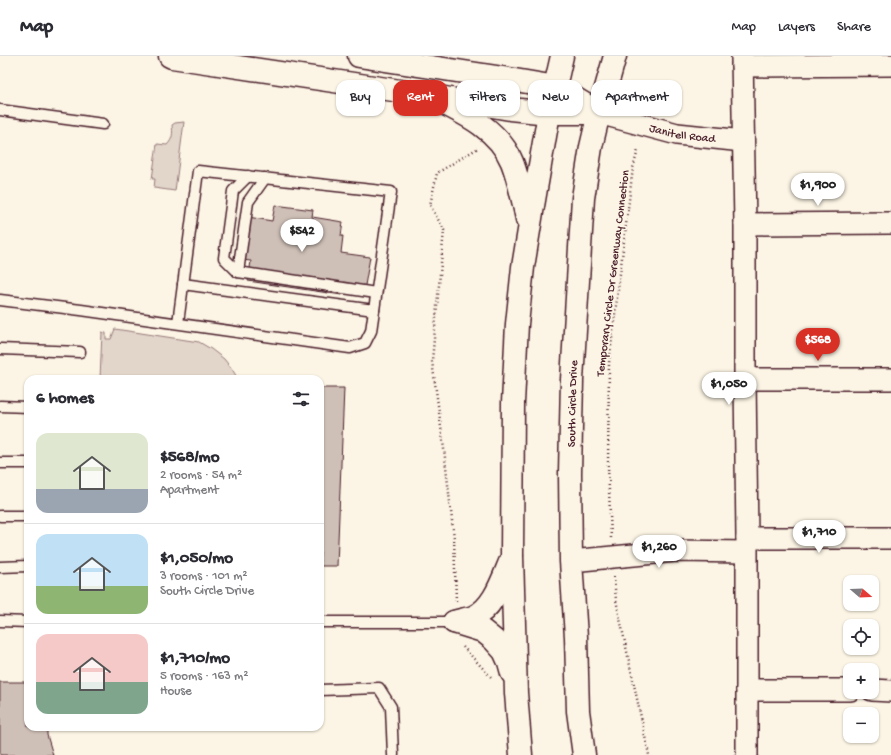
<!DOCTYPE html>
<html lang="en">
<head>
<meta charset="utf-8">
<style>
	:root { --surface:#fff; --page:#f2f2f3; --text:#2b2b33; --muted:#7c7c81; --line:#e1e1e2; --accent:#d93025 }
	body { margin:0; font-family:"Gochi Hand",sans-serif; background:var(--page); color:var(--text); height:100vh; display:flex; flex-direction:column; font-size:15px; white-space:nowrap }
	* { box-sizing:border-box; margin:0 }
	p { font-size:13px; color:var(--muted) }
	.icon { flex:none; width:22px; height:22px; fill:none; stroke:currentColor; stroke-width:2; stroke-linecap:round; stroke-linejoin:round }
	.map { position:relative; flex:1; overflow:hidden }
	.sheet { position:absolute; left:24px; top:319px; width:300px; height:356px; display:flex; flex-direction:column; background:var(--surface); border-radius:12px; box-shadow:0 1px 3px #0004 }
	.sheet>* { flex:none }
	.hud { position:absolute; left:336px; top:24px; width:380px; height:36px; display:flex; gap:8px }
	.needle { width:26px; rotate:109deg }
	.tools { position:absolute; left:843px; top:519px; display:grid; gap:8px }
	.tools a { display:grid; place-items:center; width:36px; height:36px; border-radius:8px; background:var(--surface); box-shadow:0 1px 3px #0004; font-size:20px }
	.price { position:absolute; translate:-50% -34px; padding:0 9px; border-radius:14px; background:#fff; color:#222; font-size:13px; line-height:26px; filter:drop-shadow(0 1px 2px #0008) }
	.price::after { content:''; position:absolute; left:50%; top:24px; width:12px; height:9px; margin-left:-6px; background:inherit; clip-path:polygon(0 0,100% 0,50% 100%) }
	.price.current { background:var(--accent); color:#fff }
	ul { padding:0; list-style:none }
	li { display:flex; align-items:center; gap:12px; height:100px; padding:0 12px }
	li+li { border-top:1px solid var(--line) }
	li span { display:grid; place-items:center; flex:none; width:112px; height:80px; border-radius:12px; color:#555 }
	li>.icon { margin-inline-start:auto }
	span .icon { width:48px; height:48px; fill:#fffc; stroke-width:1 }
	li b { font-size:17px }
	h2 { display:flex; justify-content:space-between; align-items:center; height:48px; padding:0 12px; font-size:17px }
	.tag { padding:0 14px; border-radius:12px; background:var(--surface); box-shadow:0 1px 3px #0004; font-size:14px; line-height:36px }
	.tag.current { background:var(--accent); color:#fff }
	header { display:flex; align-items:center; gap:24px; box-sizing:border-box; height:56px; padding:0 20px; background:var(--surface); border-bottom:1px solid var(--line) }
	header strong { font-size:19px }
	nav { display:flex; gap:22px; margin-inline-start:auto; font-size:14px }
	.map>svg:first-child { display:block }
	.green { fill:#e2d5ca; stroke:#967a7a }
	.building { fill:#cfc0b7; stroke:#4a1f2b }
	.lines { fill:none; stroke-linecap:round; stroke-linejoin:round }
	.lane-casing { stroke:#4a1f2b; stroke-width:13 }
	.street-casing { stroke:#4a1f2b; stroke-width:24 }
	.secondary-casing { stroke:#4a1f2b; stroke-width:25 }
	.primary-casing { stroke:#4a1f2b; stroke-width:25 }
	.path { stroke:#4a1f2b; stroke-width:2.5; stroke-dasharray:1 3; stroke-linecap:butt }
	.lane { stroke:#fcf5e5; stroke-width:10 }
	.street { stroke:#fcf5e5; stroke-width:21 }
	.secondary { stroke:#fcf5e5; stroke-width:22 }
	.primary { stroke:#fcf5e5; stroke-width:22 }
	.labels { text-anchor:middle; stroke-width:3.5; stroke-linejoin:round; paint-order:stroke }
	.street-label { font-size:12px; fill:#4a1f2b; stroke:#fcf5e5 }
</style>
</head>
<body>
<header>
<strong>Map</strong>
<nav><a>Map</a><a>Layers</a><a>Share</a></nav>
</header>
<div class="map">
<svg width="891" height="699" viewBox="0 0 891 699">
	<rect width="100%" height="100%" fill="#fcf5e5"/>
	<filter id="ink" filterUnits="userSpaceOnUse"><feTurbulence type="fractalNoise" baseFrequency=".025" numOctaves="2"/><feDisplacementMap in="SourceGraphic" scale="8" xChannelSelector="R" yChannelSelector="G"/><feConvolveMatrix kernelMatrix="1 2 1 2 8 2 1 2 1" color-interpolation-filters="sRGB"/></filter>
	<g filter="url(#ink)">
		<g class="green">
			<path d="M184,66L175,135L154,132L155,123H152L157,88L167,89C173,83 173,77 172,69L175,67Z"/>
			<path d="M115,273L199,286L211,293L224,303L232,313L238,323H100L102,276L106,277V283H111Z"/>
		</g>
		<g class="building">
			<path d="M275,149L313,154L312,161L343,166L341,180H343L341,197L370,201L364,235L343,232L342,239L248,225L251,205L241,204L248,161L272,165Z"/>
			<path d="M320,332H344L337,510H320Z"/>
			<path d="M0,626H28V671H47V679L53,699H0Z"/>
		</g>
		<g class="lines">
			<defs>
				<g id="lane">
					<path d="M0,54L103,68"/>
					<path d="M265,122L248,146L238,216L376,237"/>
					<path d="M238,216L224,202L233,135L248,120"/>
					<path d="M183,228L374,254"/>
					<path d="M0,244L81,254L350,292L365,287L371,275L391,136L198,115L178,267"/>
					<path d="M0,293L80,296"/>
					<path d="M0,350L28,351"/>
					<path d="M0,407H28"/>
					<path d="M0,460H28"/>
					<path d="M0,511L28,510"/>
					<path d="M0,565L28,566"/>
					<path d="M320,566H454"/>
					<path d="M320,634L379,632L391,651L393,699"/>
				</g>
				<g id="street">
					<path d="M742,0L745,168V323L747,482V699"/>
					<path d="M742,10L891,9"/>
					<path id="s1" d="M599,57L677,78L743,85"/>
					<path d="M745,168L891,167"/>
					<path d="M745,323H891"/>
					<path d="M747,482H891"/>
					<path d="M571,505L676,495L746,496"/>
					<path d="M747,634H850"/>
					<path d="M872,634L891,635"/>
				</g>
				<g id="secondary">
					<path d="M170,0L172,1L427,39L510,53L549,57H599"/>
					<path d="M359,0L515,24L556,31L599,57"/>
				</g>
				<g id="primary">
					<path d="M427,39C459,55 498,71 512,106C519,124 523,144 527,163"/>
					<path d="M454,566L483,575L494,584L504,595L509,606L512,617"/>
					<path d="M454,566C460,564 467,563 473,561C493,553 502,525 510,506"/>
					<path d="M521,699L516,637L512,500L513,347L517,268L523,211L533,150L549,57L562,0"/>
					<path id="s2" d="M584,699L578,655L576,581L571,505L570,417L572,324L583,142L591,91L599,57L615,0"/>
				</g>
			</defs>
			<use href="#lane" class="lane-casing"/>
			<use href="#street" class="street-casing"/>
			<use href="#secondary" class="secondary-casing"/>
			<use href="#primary" class="primary-casing"/>
			<g class="path">
				<path d="M611,482L608,410L609,307L633,112L638,94"/>
				<path d="M614,521L616,544L649,699"/>
				<path d="M456,545L454,482L444,393L432,305L444,174L430,149L437,117L478,92"/>
				<path d="M463,591L491,621"/>
			</g>
			<use href="#lane" class="lane"/>
			<use href="#street" class="street"/>
			<use href="#secondary" class="secondary"/>
			<use href="#primary" class="primary"/>
		</g>
	</g>
	<g class="labels">
		<g class="street-label">
			<text dy="4" stroke="none"><textPath href="#s1" startOffset="86">Janitell Road</textPath></text>
			<text transform="translate(612 217) rotate(-83)" y="4">Temporary Circle Dr Greenway Connection</text>
			<text dy="4" stroke="none"><textPath href="#s2" startOffset="352">South Circle Drive</textPath></text>
		</g>
	</g>
</svg>
<div class="tools">
<a><svg class="needle" viewBox="-14 -14 28 28"><path d="M0-13l5 13h-10z" fill="#e53935"/><path d="M0 13l5-13h-10z" fill="#7c7c81"/></svg></a>
<a><svg class="icon" aria-label="locate" viewBox="0 0 24 24"><circle cx="12" cy="12" r="6"/><path d="M12 2v4M12 18v4M2 12h4M18 12h4"/></svg></a>
<a>+</a>
<a>−</a>
</div>
<b class="price" style="left:818px;top:151px">$1,900</b>
<b class="price" style="left:302px;top:197px">$542</b>
<b class="price current" style="left:818px;top:306px">$568</b>
<b class="price" style="left:729px;top:350px">$1,050</b>
<b class="price" style="left:819px;top:498px">$1,710</b>
<b class="price" style="left:659px;top:513px">$1,260</b>
<div class="hud">
<a class="tag">Buy</a>
<a class="tag current">Rent</a>
<a class="tag">Filters</a>
<a class="tag">New</a>
<a class="tag">Apartment</a>
</div>
<section class="sheet">
<h2>6 homes<svg class="icon" aria-label="filters" viewBox="0 0 24 24"><path d="M4 7h16M4 17h16"/><circle cx="9" cy="7" r="2"/><circle cx="15" cy="17" r="2"/></svg></h2>
<ul>
<li><span style="background:linear-gradient(#dfe7d0 70%,#9aa5b1 0)"><svg class="icon" aria-label="home" viewBox="0 0 24 24"><path d="M3 11l9-7 9 7M6 9v11h12V9"/></svg></span><div><b>$568/mo</b><p>2 rooms · 54 m²</p><p>Apartment</p></div></li>
<li><span style="background:linear-gradient(#bfe0f5 65%,#8fb573 0)"><svg class="icon" aria-label="home" viewBox="0 0 24 24"><path d="M3 11l9-7 9 7M6 9v11h12V9"/></svg></span><div><b>$1,050/mo</b><p>3 rooms · 101 m²</p><p>South Circle Drive</p></div></li>
<li><span style="background:linear-gradient(#f6c9c9 60%,#7fa58c 0)"><svg class="icon" aria-label="home" viewBox="0 0 24 24"><path d="M3 11l9-7 9 7M6 9v11h12V9"/></svg></span><div><b>$1,710/mo</b><p>5 rooms · 163 m²</p><p>House</p></div></li>
</ul>
</section>
</div>
</body>
</html>
